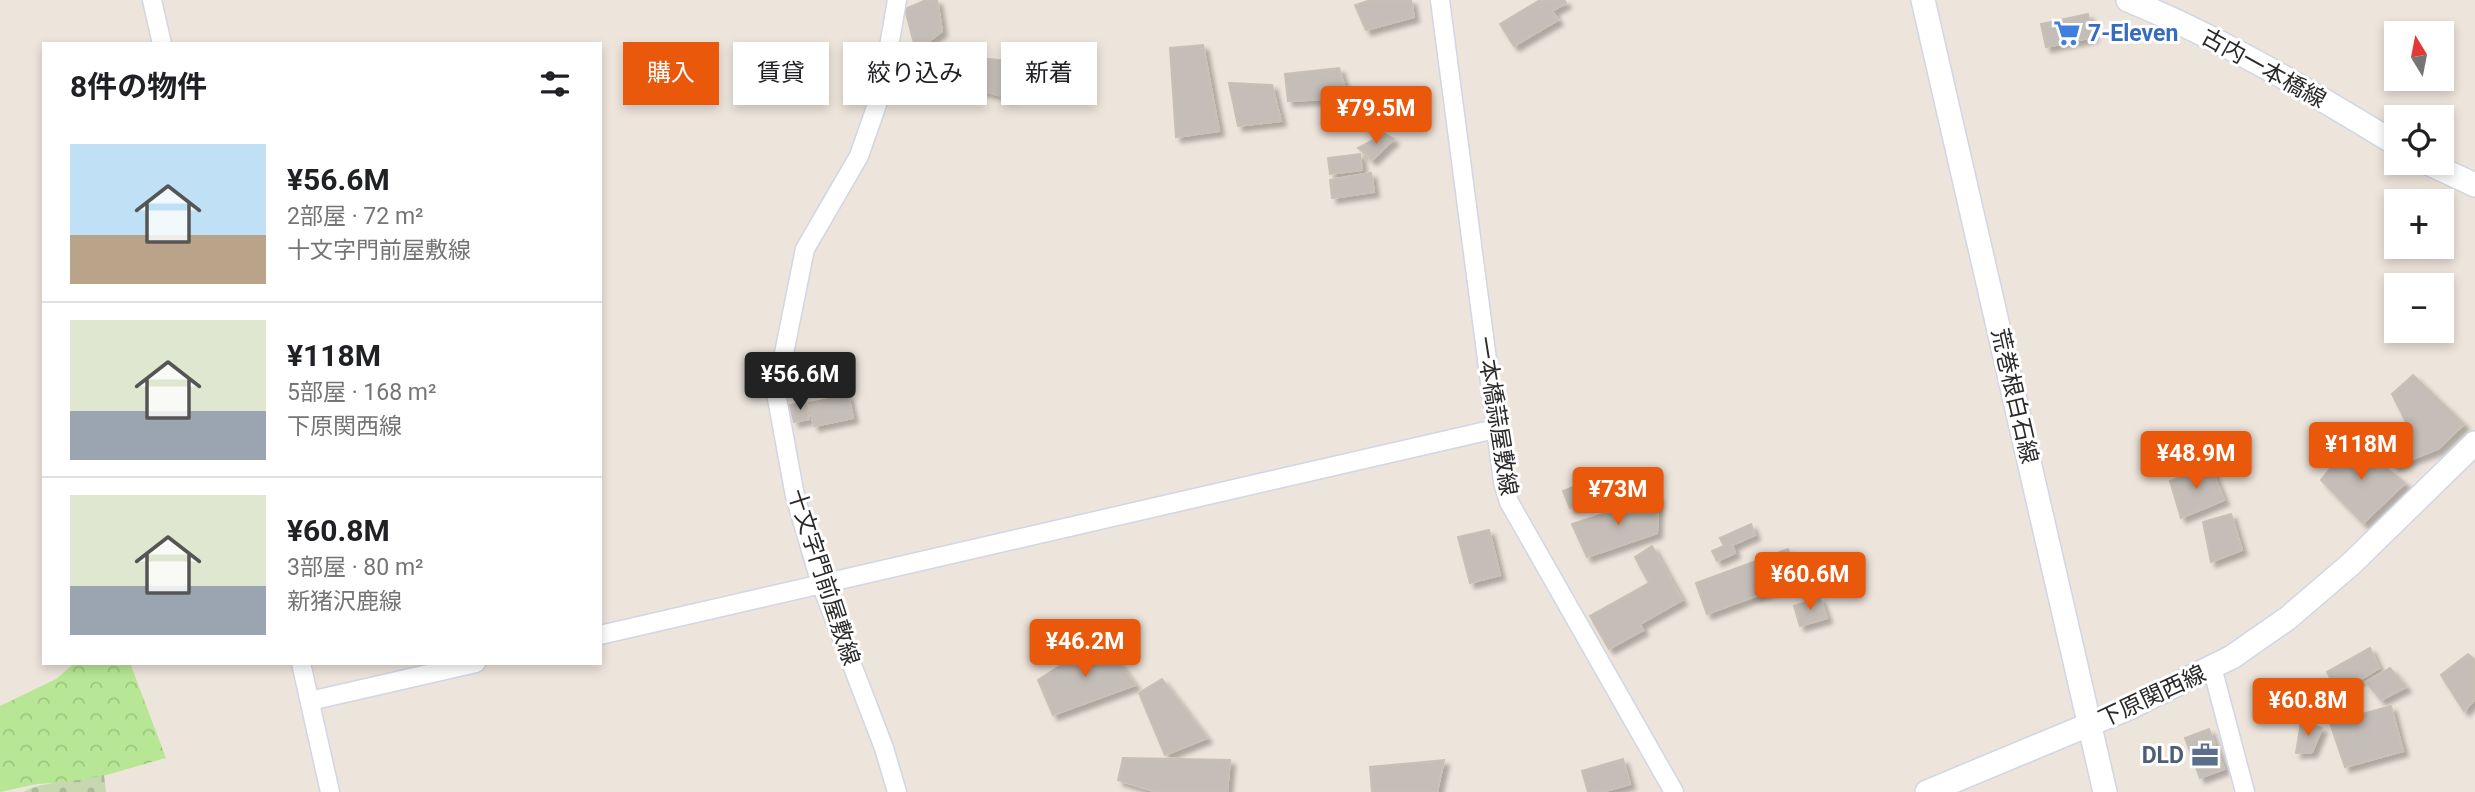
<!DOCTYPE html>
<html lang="ja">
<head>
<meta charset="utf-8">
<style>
	:root { --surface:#fff; --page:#f2f2f2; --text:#202124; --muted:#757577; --line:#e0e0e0; --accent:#ea580c }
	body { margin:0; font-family:Roboto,"Noto Sans JP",sans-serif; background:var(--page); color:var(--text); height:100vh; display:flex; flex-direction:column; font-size:26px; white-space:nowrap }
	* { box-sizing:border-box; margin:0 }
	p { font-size:23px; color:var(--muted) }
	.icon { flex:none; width:38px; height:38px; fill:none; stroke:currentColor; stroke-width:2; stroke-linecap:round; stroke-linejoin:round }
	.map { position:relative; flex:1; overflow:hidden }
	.drawer { position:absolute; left:42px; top:42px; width:560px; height:623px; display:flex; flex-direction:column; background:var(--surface); border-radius:0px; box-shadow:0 4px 10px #0003 }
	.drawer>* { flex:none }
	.guide { position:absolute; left:623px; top:42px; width:665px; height:63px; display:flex; gap:14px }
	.needle { width:46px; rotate:350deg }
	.fabs { position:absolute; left:2384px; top:21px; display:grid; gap:14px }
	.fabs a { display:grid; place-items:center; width:70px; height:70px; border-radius:0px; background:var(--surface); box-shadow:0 4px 10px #0003; font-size:35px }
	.price { position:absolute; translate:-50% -60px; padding:0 16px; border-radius:7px; background:var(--accent); color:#fff; font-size:23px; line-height:46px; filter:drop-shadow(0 2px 4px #0008) }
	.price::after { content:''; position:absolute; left:50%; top:42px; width:21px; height:16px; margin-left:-10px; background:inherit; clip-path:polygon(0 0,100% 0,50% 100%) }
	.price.current { background:#222; color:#fff }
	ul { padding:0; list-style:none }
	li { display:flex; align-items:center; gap:21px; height:175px; padding:0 28px }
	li+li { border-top:2px solid var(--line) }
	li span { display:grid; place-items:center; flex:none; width:196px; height:140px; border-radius:0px; color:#555 }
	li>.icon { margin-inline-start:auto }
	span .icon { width:84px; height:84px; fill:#fffc; stroke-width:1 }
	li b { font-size:30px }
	h2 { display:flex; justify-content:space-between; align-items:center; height:84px; padding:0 28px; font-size:30px }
	.chip { padding:0 24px; border-radius:0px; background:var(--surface); box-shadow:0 4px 10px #0003; font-size:24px; line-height:63px }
	.chip.current { background:var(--accent); color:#fff }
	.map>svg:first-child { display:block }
	.forest { fill:url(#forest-crowns) }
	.cemetery { fill:url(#cemetery-stones) }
	.building { fill:#c5beb8; stroke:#c9c0b5; stroke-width:2; filter:url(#shadow) }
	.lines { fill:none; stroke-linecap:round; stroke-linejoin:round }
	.minor-casing { stroke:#d0d6e4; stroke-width:21 }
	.tertiary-casing { stroke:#d0d6e4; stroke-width:26 }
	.minor { stroke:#fff; stroke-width:18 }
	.tertiary { stroke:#fff; stroke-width:23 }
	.labels { text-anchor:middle; stroke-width:6; stroke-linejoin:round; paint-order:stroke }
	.shop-label { font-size:23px; font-weight:bold; fill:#366cbe; stroke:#fff; text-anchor:start }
	.street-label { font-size:23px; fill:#2a2a2a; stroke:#fff }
	.service-label { font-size:23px; font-weight:bold; fill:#4e5e75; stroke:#fff; text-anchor:end }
</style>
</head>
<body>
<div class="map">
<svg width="2475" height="792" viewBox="0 0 2475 792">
	<defs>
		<pattern id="forest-crowns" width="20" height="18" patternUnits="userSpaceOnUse" patternTransform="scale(1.75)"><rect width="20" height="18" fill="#b7e794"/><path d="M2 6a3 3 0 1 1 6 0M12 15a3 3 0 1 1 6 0" fill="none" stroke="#9ec680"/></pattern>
		<pattern id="cemetery-stones" width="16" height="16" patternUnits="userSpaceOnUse" patternTransform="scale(1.75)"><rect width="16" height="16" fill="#c7d8b1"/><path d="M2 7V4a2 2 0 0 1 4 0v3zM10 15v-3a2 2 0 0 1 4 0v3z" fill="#abba98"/></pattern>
		<filter id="shadow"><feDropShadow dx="5" dy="5" stdDeviation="2" flood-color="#0004"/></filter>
	</defs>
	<rect width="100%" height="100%" fill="#ede4db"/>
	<path class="forest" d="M75,663H130L166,758L85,781L37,784L0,792V706L56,679Z"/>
	<path class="cemetery" d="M104,775L106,792H23C48,779 78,783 104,775Z"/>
	<g class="building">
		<path d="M926,0H937L942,31L916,51L905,9Z"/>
		<path d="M1371,0H1411L1414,17L1366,30L1355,5Z"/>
		<path d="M1540,0H1564L1566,3L1552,11L1558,20L1514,46L1500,24Z"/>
		<path d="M2088,14L2093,37L2046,47L2041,24Z"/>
		<path d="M1203,45L1219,131L1176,137L1170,48Z"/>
		<path d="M960,56L1017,62L1010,98L953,83Z"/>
		<path d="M1339,68L1348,98L1288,101L1285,74Z"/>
		<path d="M1229,83L1272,85L1281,121L1238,126Z"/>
		<path d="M1385,134L1394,139L1372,160L1358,148Z"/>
		<path d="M1360,154L1362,170L1330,174L1328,158Z"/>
		<path d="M1371,173L1374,192L1332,198L1330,180Z"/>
		<path d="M2413,375L2464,424L2438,449L2394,466L2383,452L2407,424L2392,394Z"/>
		<path d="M848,395L853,418L814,426L809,403Z"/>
		<path d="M806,402L809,419L794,422L790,405Z"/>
		<path d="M2353,440L2405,483L2363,523L2321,480Z"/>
		<path d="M2210,465L2224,500L2181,518L2170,481Z"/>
		<path d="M1601,476L1608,493L1570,508L1563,491Z"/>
		<path d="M1658,496L1657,533L1587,557L1572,524Z"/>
		<path d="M2231,514L2242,550L2211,562L2203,522Z"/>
		<path d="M1751,524L1755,535L1732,545L1735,553L1717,561L1712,551L1724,546L1720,538Z"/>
		<path d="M1489,530L1500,575L1470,583L1458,537Z"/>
		<path d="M1652,546L1682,600L1640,624L1643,630L1609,649L1590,616L1649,583L1635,557Z"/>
		<path d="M1788,549L1799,580L1707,614L1696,583Z"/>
		<path d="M1820,598L1827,618L1800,626L1794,606Z"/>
		<path d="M1102,639L1135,685L1053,715L1038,680Z"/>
		<path d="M2370,648L2379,668L2338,693L2327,672Z"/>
		<path d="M2468,654L2475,660V699L2464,711L2441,675Z"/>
		<path d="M2390,668L2406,687L2381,700L2366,682Z"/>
		<path d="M1162,679L1207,738L1165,755L1139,693Z"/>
		<path d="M2391,706L2403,751L2345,767L2330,723Z"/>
		<path d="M2301,722L2322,728L2312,752L2296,753Z"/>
		<path d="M2209,729L2224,769L2200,778L2185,738Z"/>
		<path d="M1123,758L1230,760L1227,792H1157L1118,780Z"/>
		<path d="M1623,759L1630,784L1602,792H1588L1582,771Z"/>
		<path d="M1444,760L1437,792H1372L1370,767Z"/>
	</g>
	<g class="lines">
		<defs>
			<g id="minor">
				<path d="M152,0L162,44"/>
				<path d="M897,0L881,93L859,156L805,249L776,393L795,496L821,584L884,748L897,792"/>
				<path d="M1440,0L1503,482L1509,502L1674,792"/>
				<path d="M600,635L1495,429"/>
				<path d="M301,663L330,792"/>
				<path d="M2212,667L2245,792"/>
				<path d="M310,701L476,663"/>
			</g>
			<g id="tertiary">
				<path d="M1923,0L2105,792"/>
				<path d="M2128,0C2223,39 2309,91 2396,144"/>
				<path d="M2428,163L2475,185"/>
				<path d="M1927,792L2129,708L2232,657L2288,618L2351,564L2475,443"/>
			</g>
		</defs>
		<use href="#minor" class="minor-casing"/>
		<use href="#tertiary" class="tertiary-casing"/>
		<use href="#minor" class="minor"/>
		<use href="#tertiary" class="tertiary"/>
	</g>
	<defs>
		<symbol id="supermarket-bare" viewBox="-9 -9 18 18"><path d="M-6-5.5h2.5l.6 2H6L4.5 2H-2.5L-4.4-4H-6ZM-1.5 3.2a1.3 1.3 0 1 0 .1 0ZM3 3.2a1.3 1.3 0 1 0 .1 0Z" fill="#3f7fe0" stroke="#fff" stroke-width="2.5" paint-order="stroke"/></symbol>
		<symbol id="office-bare" viewBox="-9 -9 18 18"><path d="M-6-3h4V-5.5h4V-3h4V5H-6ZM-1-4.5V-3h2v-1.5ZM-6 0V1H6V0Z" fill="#5c6f8a" stroke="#fff" stroke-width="2.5" paint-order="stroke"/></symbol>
	</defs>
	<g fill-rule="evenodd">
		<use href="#supermarket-bare" x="2048" y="14" width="38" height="38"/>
		<use href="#office-bare" x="2186" y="736" width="38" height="38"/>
	</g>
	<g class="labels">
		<g class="shop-label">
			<text x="2088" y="41">7-Eleven</text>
		</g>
		<g class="street-label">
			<text transform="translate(2264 68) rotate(29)" y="8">古内一本橋線</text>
			<text transform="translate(2015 396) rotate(77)" y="8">荒巻根白石線</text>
			<text transform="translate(1497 416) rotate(81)" y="8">一本橋蒜屋敷線</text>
			<text transform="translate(824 577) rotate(72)" y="8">十文字門前屋敷線</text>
			<text transform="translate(2152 696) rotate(-25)" y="8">下原関西線</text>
		</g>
		<g class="service-label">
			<text x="2184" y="763">DLD</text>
		</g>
	</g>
</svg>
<div class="fabs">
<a><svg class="needle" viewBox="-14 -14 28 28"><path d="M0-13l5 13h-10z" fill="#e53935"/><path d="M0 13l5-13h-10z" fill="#757577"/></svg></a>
<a><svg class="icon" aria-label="locate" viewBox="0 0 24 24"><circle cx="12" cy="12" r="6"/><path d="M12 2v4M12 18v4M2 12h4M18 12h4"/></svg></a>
<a>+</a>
<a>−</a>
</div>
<b class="price" style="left:1376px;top:146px">¥79.5M</b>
<b class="price current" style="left:800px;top:412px">¥56.6M</b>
<b class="price" style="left:2361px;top:482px">¥118M</b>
<b class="price" style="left:2196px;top:491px">¥48.9M</b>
<b class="price" style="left:1618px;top:527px">¥73M</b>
<b class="price" style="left:1810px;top:612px">¥60.6M</b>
<b class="price" style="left:1085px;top:679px">¥46.2M</b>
<b class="price" style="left:2308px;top:738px">¥60.8M</b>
<div class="guide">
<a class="chip current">購入</a>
<a class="chip">賃貸</a>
<a class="chip">絞り込み</a>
<a class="chip">新着</a>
</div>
<section class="drawer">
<h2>8件の物件<svg class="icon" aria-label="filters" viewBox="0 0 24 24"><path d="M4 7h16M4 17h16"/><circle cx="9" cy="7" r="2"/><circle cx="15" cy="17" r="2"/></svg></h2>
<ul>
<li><span style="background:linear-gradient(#bfe0f5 65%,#b9a48a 0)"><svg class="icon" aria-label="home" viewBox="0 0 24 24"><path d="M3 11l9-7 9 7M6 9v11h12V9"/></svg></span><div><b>¥56.6M</b><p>2部屋 · 72 m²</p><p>十文字門前屋敷線</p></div></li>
<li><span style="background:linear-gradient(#dfe7d0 65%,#9aa5b1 0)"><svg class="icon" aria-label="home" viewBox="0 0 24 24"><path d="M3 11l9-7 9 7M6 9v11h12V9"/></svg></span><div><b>¥118M</b><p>5部屋 · 168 m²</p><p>下原関西線</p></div></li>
<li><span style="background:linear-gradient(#dfe7d0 65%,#9aa5b1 0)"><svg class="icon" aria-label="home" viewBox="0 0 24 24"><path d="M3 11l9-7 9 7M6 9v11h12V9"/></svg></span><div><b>¥60.8M</b><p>3部屋 · 80 m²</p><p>新猪沢鹿線</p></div></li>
</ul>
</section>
</div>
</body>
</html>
